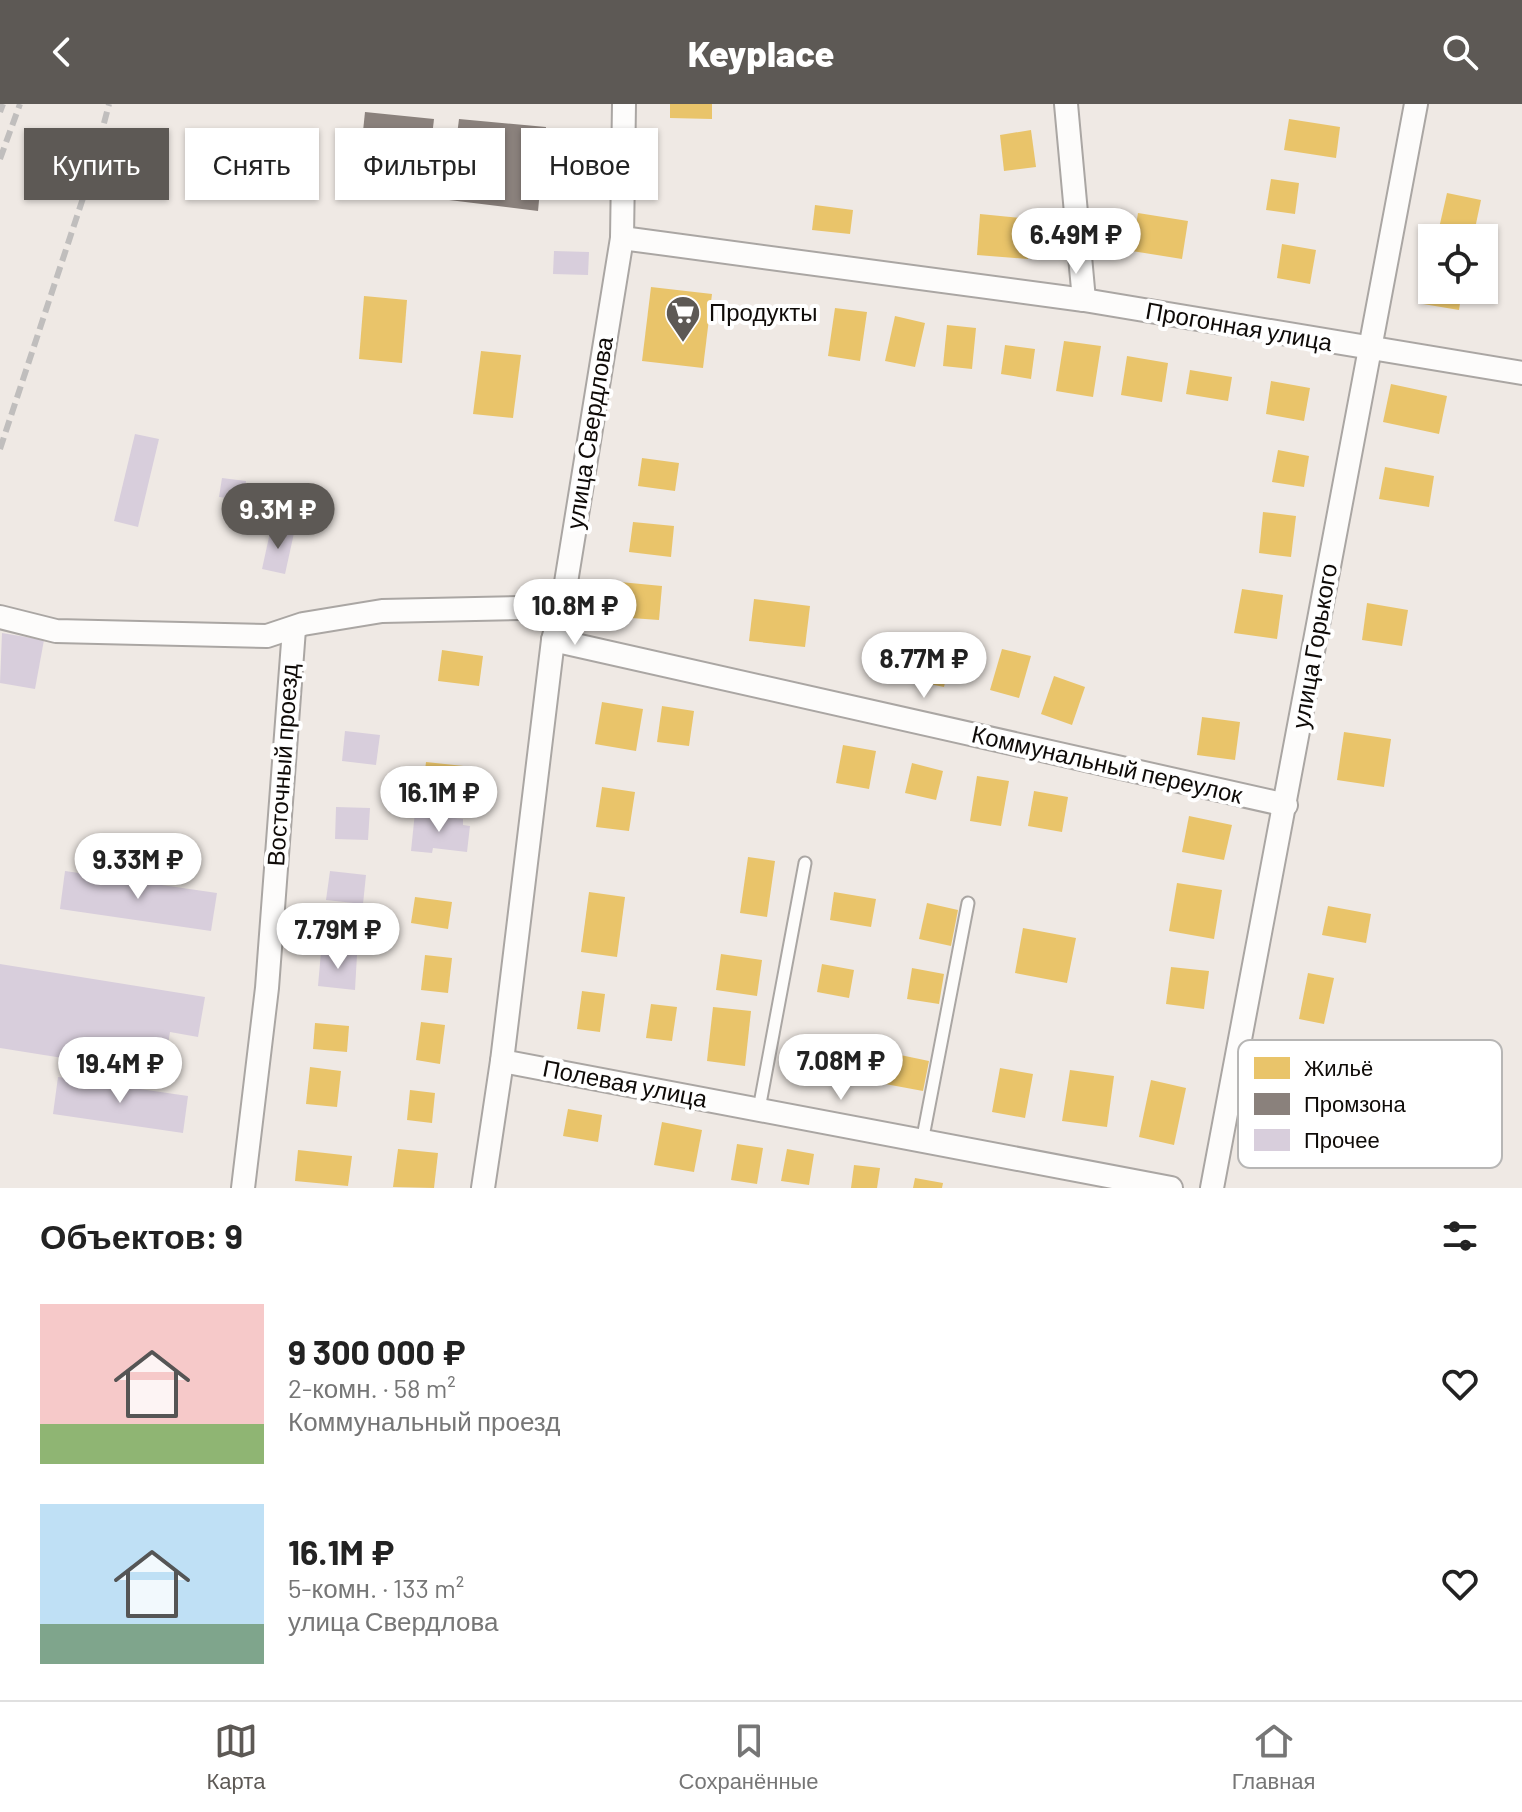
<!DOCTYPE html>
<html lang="ru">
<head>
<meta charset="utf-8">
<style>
	:root { --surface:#fff; --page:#f6f6f6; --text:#222; --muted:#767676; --line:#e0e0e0; --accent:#5d5955 }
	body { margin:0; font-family:Barlow,sans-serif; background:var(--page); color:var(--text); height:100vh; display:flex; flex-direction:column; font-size:30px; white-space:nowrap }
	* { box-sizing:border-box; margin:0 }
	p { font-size:26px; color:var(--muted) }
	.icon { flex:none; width:44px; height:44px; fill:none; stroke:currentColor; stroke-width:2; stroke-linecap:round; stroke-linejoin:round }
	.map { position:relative; height:1084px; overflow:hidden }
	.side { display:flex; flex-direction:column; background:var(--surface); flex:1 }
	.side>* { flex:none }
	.banner { position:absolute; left:24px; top:24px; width:800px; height:72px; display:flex; gap:16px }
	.tools { position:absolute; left:1418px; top:120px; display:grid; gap:16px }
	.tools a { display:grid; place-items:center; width:80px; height:80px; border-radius:0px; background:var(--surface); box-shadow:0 2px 6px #0004; font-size:40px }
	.price { position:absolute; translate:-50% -68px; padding:0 18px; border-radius:28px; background:#fff; color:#222; font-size:26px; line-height:52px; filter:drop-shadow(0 2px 4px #0008) }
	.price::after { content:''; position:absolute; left:50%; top:48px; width:24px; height:18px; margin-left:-12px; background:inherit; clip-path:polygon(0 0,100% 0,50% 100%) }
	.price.active { background:var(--accent); color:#fff }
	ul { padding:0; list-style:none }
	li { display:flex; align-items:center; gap:24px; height:200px; padding:0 40px }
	li span { display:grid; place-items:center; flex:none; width:224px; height:160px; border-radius:0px; color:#555 }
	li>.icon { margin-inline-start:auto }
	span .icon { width:96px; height:96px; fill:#fffc; stroke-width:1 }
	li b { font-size:34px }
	h2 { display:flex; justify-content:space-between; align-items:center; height:96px; padding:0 40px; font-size:34px }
	.tag { padding:0 28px; border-radius:0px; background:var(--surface); box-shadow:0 2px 6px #0004; font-size:28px; line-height:72px }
	.tag.active { background:var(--accent); color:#fff }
	header { display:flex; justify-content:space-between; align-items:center; height:104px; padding:0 40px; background:var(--accent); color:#fff; font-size:36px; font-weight:800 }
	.dock { display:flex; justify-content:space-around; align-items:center; height:112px; border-top:2px solid var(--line); background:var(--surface); font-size:22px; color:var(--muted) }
	.dock a { display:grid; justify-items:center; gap:4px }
	.dock .active { color:var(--accent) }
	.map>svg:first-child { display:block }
	.homes { fill:#e9c46a }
	.industry { fill:#8a817c }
	.building { fill:#d8cedc }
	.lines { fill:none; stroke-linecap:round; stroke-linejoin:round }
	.lane-casing { stroke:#aaa6a3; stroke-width:15 }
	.street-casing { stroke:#aaa6a3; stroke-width:26 }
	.lane { stroke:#fdfcfb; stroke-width:11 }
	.street { stroke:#fdfcfb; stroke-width:22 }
	.rail { stroke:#c0bebd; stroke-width:6; stroke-dasharray:12 6; stroke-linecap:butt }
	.labels { text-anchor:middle; stroke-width:8; stroke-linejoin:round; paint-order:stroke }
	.poi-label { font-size:24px; fill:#0f0b08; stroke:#fff; text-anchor:start }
	.street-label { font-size:24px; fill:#0f0b08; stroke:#fff }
	.key { fill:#fff; stroke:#b7b6b5; stroke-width:2 }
	.key-label { font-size:22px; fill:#0f0b08 }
</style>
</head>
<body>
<header><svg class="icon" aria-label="back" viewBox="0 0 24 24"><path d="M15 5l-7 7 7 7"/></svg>Keyplace<svg class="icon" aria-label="search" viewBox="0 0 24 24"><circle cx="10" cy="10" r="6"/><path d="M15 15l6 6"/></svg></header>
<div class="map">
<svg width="1522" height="1084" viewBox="0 0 1522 1084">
	<rect width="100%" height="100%" fill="#efe9e4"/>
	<g class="homes">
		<path d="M670,0H712V15L670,14Z"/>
		<path d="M1289,15L1340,23L1336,54L1284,46Z"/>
		<path d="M1031,26L1036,63L1004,67L1000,31Z"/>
		<path d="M1271,75L1299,79L1295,110L1266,106Z"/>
		<path d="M1447,89L1481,96L1473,134L1437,133Z"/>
		<path d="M815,101L853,106L850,130L812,126Z"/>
		<path d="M1138,109L1188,117L1182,155L1132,147Z"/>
		<path d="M980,110L1031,115L1028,155L977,151Z"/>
		<path d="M1282,140L1316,146L1310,180L1277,174Z"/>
		<path d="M1430,158L1432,186H1462L1459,206L1423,200Z"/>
		<path d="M651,183L712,190L703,264L642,257Z"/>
		<path d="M364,192L407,196L402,259L359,255Z"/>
		<path d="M835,204L867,208L860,257L828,252Z"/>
		<path d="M895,212L925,219L915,263L885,257Z"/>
		<path d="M947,221L976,224L972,265L943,262Z"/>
		<path d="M1064,237L1101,242L1093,293L1056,287Z"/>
		<path d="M1005,241L1035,245L1031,275L1001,270Z"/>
		<path d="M481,247L521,251L513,314L473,310Z"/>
		<path d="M1127,252L1168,259L1162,298L1121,291Z"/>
		<path d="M1190,266L1232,273L1228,297L1186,290Z"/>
		<path d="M1271,277L1310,284L1304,317L1266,310Z"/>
		<path d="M1391,280L1447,292L1439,330L1383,318Z"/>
		<path d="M1278,346L1309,352L1304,383L1272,378Z"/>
		<path d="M642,354L679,359L675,387L638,382Z"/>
		<path d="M1385,363L1434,372L1429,403L1379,395Z"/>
		<path d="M1263,408L1296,412L1291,453L1259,449Z"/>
		<path d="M633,418L674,422L671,453L629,448Z"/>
		<path d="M620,478L662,482L659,516L617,513Z"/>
		<path d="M1242,485L1283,491L1277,535L1234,529Z"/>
		<path d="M754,495L810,502L805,543L749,537Z"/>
		<path d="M1367,499L1408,506L1402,542L1362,536Z"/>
		<path d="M920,529L954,537L944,583L910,576Z"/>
		<path d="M1002,545L1031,552L1019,594L990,586Z"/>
		<path d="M442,546L483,552L479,582L438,577Z"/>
		<path d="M1054,572L1085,583L1072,621L1041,610Z"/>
		<path d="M602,598L643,605L636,647L595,640Z"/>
		<path d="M662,602L694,607L689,642L657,638Z"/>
		<path d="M1202,613L1240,618L1235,656L1197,651Z"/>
		<path d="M1344,628L1391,635L1384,683L1337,676Z"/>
		<path d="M843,641L876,647L869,685L836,679Z"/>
		<path d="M426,658L473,663L470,695L422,690Z"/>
		<path d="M912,659L943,667L936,696L905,689Z"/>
		<path d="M977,672L1009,677L1001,722L970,717Z"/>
		<path d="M602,683L635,688L629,727L596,723Z"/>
		<path d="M1034,687L1068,693L1062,728L1028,722Z"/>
		<path d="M1189,712L1232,721L1224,756L1182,748Z"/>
		<path d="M748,753L775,757L767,813L740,809Z"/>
		<path d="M1177,779L1222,786L1214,835L1169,827Z"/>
		<path d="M589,788L625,793L617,853L581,848Z"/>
		<path d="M834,788L876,795L871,823L830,816Z"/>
		<path d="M415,793L452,798L448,825L411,819Z"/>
		<path d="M927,799L958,806L951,842L919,835Z"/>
		<path d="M1328,802L1371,810L1366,839L1322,831Z"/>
		<path d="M1023,824L1076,834L1067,879L1015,869Z"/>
		<path d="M721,850L762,856L757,892L716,886Z"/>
		<path d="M425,851L452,854L448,889L421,886Z"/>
		<path d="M822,860L854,866L849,894L817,888Z"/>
		<path d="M1171,863L1209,867L1204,905L1166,900Z"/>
		<path d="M912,864L944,870L939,900L907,895Z"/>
		<path d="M1308,869L1334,874L1324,920L1299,915Z"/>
		<path d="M582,887L605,890L600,928L577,925Z"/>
		<path d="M651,900L677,903L672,937L646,934Z"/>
		<path d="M713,903L751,907L745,962L707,957Z"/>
		<path d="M421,918L445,921L440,960L416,956Z"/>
		<path d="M315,919L349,922L347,948L313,945Z"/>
		<path d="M811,933L852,941L843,984L802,975Z"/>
		<path d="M886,948L929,957L923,987L880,979Z"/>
		<path d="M310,963L341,967L337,1003L306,1000Z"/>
		<path d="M1000,964L1033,970L1025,1014L992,1008Z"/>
		<path d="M1070,966L1114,972L1107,1023L1062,1017Z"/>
		<path d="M1151,976L1186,984L1174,1041L1139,1033Z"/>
		<path d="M410,986L435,989L432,1019L407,1016Z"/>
		<path d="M568,1005L602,1011L598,1038L563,1032Z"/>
		<path d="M662,1018L702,1026L694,1068L654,1061Z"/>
		<path d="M737,1040L763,1044L757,1080L731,1076Z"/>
		<path d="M398,1045L438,1049L434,1084L393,1083Z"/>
		<path d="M787,1045L814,1050L809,1081L781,1077Z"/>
		<path d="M298,1046L352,1052L348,1082L295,1077Z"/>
		<path d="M854,1061L880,1064L877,1084H851Z"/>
		<path d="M915,1074L943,1079L942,1084H913Z"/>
	</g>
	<g class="industry">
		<path d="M365,8L434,15L425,94L357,85Z"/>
		<path d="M459,15L546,23L538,107L449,96Z"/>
	</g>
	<g class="building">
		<path d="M554,147L589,148L588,171L553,170Z"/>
		<path d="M135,330L159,335L138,423L114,417Z"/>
		<path d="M222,374L246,377L244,396L219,393Z"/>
		<path d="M271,424L294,429L285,470L262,465Z"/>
		<path d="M2,529L44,536L35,585L0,579Z"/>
		<path d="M345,627L380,631L376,661L342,657Z"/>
		<path d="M336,703L370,704L368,736L335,735Z"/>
		<path d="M415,708L432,710V717L439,718L440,712L463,715V721L470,722L467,748L433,744L432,749L411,747Z"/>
		<path d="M65,767L217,789L211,827L60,805Z"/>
		<path d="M330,767L366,771L363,800L326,796Z"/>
		<path d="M321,848L357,851L355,886L318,882Z"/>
		<path d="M0,860L205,893L198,933L170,928L163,970L0,944Z"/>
		<path d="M58,973L188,992L183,1029L53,1010Z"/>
	</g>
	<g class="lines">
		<defs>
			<g id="lane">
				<path d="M759,1005L805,759"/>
				<path d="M922,1038L968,799"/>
			</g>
			<g id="street">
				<path d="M1066,0L1084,196"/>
				<path d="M622,134L1084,196L1522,269"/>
				<path d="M0,513L56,527L267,532L303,520L382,507L562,503"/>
				<path d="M553,536L1286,701"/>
				<path d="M502,957L1171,1084"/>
				<path d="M243,1084L267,884L294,525"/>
				<path d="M483,1084L502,957L553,536L562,503L622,134L624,0"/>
				<path d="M1212,1084L1416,0"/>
			</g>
		</defs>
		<use href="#lane" class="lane-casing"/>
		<use href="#street" class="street-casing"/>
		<use href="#lane" class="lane"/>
		<use href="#street" class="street"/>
		<g class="rail">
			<path d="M0,8L3,0"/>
			<path d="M0,55L20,0"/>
			<path d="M0,345L90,73L109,0"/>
		</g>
	</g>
	<defs>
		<symbol id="supermarket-pin" viewBox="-11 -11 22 30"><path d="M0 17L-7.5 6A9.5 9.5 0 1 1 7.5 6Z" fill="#5d5955" stroke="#fff"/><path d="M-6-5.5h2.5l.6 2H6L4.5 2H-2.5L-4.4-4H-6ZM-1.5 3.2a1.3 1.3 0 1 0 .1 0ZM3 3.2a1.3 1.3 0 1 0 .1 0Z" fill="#fff"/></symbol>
	</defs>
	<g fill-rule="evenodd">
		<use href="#supermarket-pin" x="663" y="189" width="40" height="54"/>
	</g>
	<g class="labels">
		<g class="poi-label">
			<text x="709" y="217">Продукты</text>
		</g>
		<g class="street-label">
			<text transform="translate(1239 223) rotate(10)" y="8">Прогонная улица</text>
			<text transform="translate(590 329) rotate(-81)" y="8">улица Свердлова</text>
			<text transform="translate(1315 542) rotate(-80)" y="8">улица Горького</text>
			<text transform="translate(283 661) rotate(-86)" y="8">Восточный проезд</text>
			<text transform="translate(1107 661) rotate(13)" y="8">Коммунальный переулок</text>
			<text transform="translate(625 980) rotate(11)" y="8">Полевая улица</text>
		</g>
	</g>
	<rect x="1238" y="936" width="264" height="128" rx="12" class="key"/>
	<rect x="1254" y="953" width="36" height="22" fill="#e9c46a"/>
	<rect x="1254" y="989" width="36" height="22" fill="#8a817c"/>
	<rect x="1254" y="1025" width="36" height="22" fill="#d8cedc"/>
	<g class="key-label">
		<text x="1304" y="972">Жильё</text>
		<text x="1304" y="1008">Промзона</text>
		<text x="1304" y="1044">Прочее</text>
	</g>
</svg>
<div class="tools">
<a><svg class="icon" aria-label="locate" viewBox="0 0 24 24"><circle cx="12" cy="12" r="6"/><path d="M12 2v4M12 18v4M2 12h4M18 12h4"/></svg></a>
</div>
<b class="price" style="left:1076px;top:172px">6.49M ₽</b>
<b class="price active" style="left:278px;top:447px">9.3M ₽</b>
<b class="price" style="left:575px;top:543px">10.8M ₽</b>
<b class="price" style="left:924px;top:596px">8.77M ₽</b>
<b class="price" style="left:439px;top:730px">16.1M ₽</b>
<b class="price" style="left:138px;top:797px">9.33M ₽</b>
<b class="price" style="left:338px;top:867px">7.79M ₽</b>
<b class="price" style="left:841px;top:998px">7.08M ₽</b>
<b class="price" style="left:120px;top:1001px">19.4M ₽</b>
<div class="banner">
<a class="tag active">Купить</a>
<a class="tag">Снять</a>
<a class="tag">Фильтры</a>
<a class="tag">Новое</a>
</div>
</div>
<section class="side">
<h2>Объектов: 9<svg class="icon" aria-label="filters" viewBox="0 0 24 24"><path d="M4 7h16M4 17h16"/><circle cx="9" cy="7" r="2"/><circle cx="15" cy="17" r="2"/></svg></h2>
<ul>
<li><span style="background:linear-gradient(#f6c9c9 75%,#8fb573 0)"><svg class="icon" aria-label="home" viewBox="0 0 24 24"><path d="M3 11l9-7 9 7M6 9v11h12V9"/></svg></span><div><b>9 300 000 ₽</b><p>2-комн. · 58 m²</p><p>Коммунальный проезд</p></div><svg class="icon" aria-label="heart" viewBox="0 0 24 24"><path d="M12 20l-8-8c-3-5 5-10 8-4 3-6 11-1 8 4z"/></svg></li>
<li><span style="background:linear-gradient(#bfe0f5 75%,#7fa58c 0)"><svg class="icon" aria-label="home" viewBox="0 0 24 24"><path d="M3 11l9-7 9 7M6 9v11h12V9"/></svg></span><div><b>16.1M ₽</b><p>5-комн. · 133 m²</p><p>улица Свердлова</p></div><svg class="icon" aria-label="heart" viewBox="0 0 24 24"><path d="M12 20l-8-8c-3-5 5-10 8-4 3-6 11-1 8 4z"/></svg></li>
</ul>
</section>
<nav class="dock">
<a class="active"><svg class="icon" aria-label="map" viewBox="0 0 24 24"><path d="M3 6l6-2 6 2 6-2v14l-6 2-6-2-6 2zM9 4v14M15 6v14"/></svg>Карта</a>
<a><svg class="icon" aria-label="saved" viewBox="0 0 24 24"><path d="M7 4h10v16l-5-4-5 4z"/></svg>Сохранённые</a>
<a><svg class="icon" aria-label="home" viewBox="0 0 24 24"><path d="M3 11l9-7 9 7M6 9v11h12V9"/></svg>Главная</a>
</nav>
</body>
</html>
